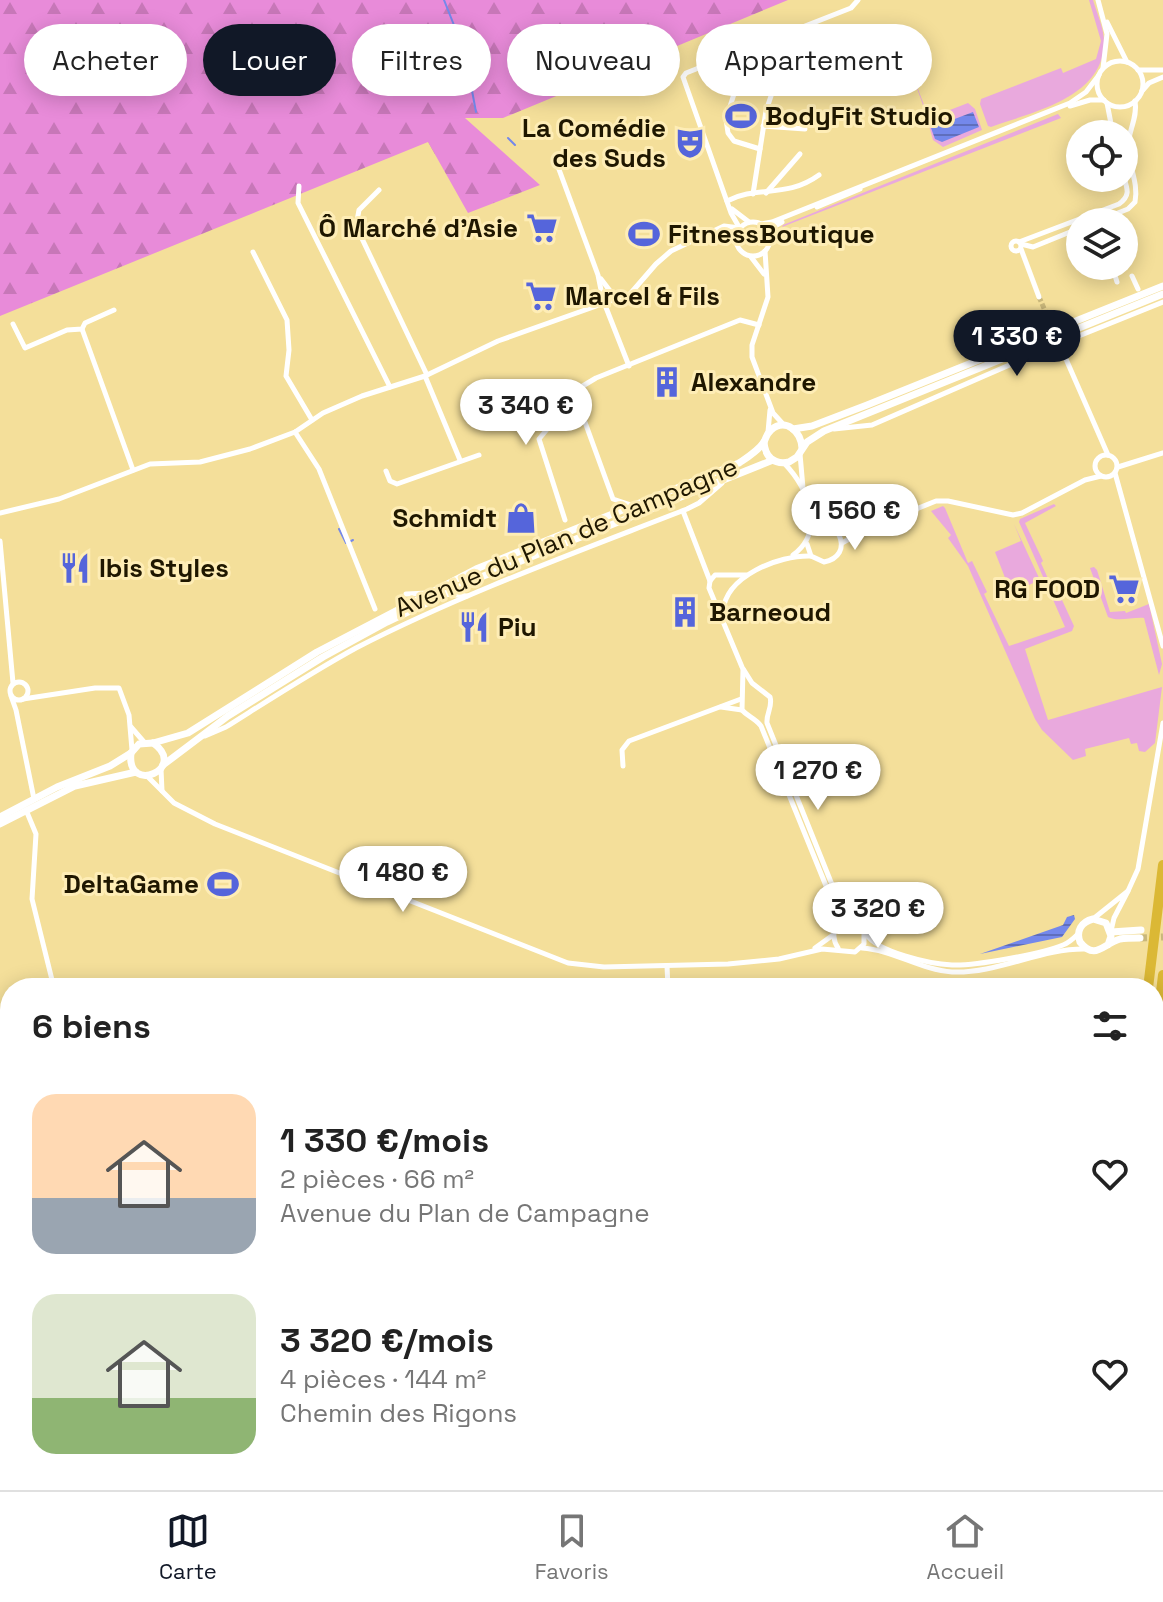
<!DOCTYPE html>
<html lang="fr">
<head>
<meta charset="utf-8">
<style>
	:root { --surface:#fff; --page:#f2f2f2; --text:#222; --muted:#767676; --line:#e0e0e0; --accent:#111827 }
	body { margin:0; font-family:"Space Grotesk",sans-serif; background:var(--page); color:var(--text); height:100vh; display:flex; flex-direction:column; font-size:30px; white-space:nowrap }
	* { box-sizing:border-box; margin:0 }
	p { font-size:26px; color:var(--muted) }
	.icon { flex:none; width:44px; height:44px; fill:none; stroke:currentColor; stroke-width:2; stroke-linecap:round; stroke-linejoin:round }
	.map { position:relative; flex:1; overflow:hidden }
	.panel { position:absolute; left:0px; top:978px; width:1164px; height:512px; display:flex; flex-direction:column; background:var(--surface); border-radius:32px 32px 0 0; box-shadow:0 4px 20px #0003 }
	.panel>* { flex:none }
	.hud { position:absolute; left:24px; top:24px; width:1116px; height:72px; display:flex; gap:16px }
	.buttons { position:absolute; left:1066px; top:120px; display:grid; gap:16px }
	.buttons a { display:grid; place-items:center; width:72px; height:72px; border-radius:50%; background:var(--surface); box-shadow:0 4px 20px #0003; font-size:40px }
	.price { position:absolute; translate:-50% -68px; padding:0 18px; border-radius:28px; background:#fff; color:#222; font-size:26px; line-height:52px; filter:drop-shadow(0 2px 4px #0008) }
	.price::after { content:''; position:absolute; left:50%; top:48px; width:24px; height:18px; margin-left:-12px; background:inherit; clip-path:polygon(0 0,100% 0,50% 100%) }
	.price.current { background:var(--accent); color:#fff }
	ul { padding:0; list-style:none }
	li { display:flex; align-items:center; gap:24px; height:200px; padding:0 32px }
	li span { display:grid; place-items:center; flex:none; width:224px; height:160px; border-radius:24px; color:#555 }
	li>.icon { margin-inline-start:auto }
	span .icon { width:96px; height:96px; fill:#fffc; stroke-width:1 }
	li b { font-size:34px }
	h2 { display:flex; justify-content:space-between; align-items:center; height:96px; padding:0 32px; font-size:34px }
	.tag { padding:0 28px; border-radius:36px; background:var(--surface); box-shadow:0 4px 20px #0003; font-size:28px; line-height:72px }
	.tag.current { background:var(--accent); color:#fff }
	.dock { display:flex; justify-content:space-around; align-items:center; height:112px; border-top:2px solid var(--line); background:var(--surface); font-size:22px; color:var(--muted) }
	.dock a { display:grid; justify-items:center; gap:4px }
	.dock .current { color:var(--accent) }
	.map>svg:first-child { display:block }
	.grass { fill:#e9a9dd }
	.forest { fill:url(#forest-firs) }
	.water { fill:url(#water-rules) }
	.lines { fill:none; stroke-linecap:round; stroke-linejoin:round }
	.stream { stroke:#7488eb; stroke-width:2 }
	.street-tunnel { stroke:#c9b77b; stroke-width:5; stroke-dasharray:5 2.5; stroke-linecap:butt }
	.secondary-tunnel { stroke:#c9b77b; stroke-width:7; stroke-dasharray:7 3.5; stroke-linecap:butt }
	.street { stroke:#fff; stroke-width:5 }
	.secondary { stroke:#fff; stroke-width:7 }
	.highway { stroke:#dbb835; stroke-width:10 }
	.labels { text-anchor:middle; stroke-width:6; stroke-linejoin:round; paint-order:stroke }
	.poi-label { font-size:26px; font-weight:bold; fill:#1f1700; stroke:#feedb6; text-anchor:start }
	.street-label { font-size:26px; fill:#1f1700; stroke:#feedb6 }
</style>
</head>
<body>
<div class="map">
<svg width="1163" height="1490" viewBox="0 0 1163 1490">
	<defs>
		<pattern id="forest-firs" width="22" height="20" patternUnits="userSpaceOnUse" patternTransform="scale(2)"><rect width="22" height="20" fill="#e88bd9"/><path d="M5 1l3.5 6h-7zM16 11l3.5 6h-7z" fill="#c777b8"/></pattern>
		<pattern id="water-rules" width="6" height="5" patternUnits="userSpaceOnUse" patternTransform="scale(2)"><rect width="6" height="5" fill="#7488eb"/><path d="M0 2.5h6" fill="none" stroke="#5f6ebc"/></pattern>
	</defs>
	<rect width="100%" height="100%" fill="#f4df9a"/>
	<g class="grass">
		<path d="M1089,0H1093C1097,14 1104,28 1104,42C1104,98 1032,112 991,127L988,126L980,104L981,99L1061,68L1063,73L1096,59L1101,41Z"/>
		<path d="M920,51L909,57L908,63L929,118L968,103L975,109L982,130L943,147L933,140L924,108L908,63V57Z"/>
		<path d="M1058,114L1061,118L782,227L783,225Z"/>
		<path d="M1054,504L1056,506L1025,523L1043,561L1041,563L1058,601L1062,600L1074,626L1072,631L1025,649L1048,720L1162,687L1155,743L1145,752L1139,751L1137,743L1131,744L1129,738L1085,749L1086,756L1073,760L1042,730L1035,719L968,566L948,538L951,535L931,511L943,506L945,508L968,563L972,561L987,592L984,594L1009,646L1065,627L1019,522L1020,519Z"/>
		<path d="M1014,524L1040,580L1011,593L995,552L1021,541Z"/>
		<path d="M1094,567L1097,570L1110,612L1125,611L1126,613L1149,604L1162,664L1159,675L1144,618C1133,617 1117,622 1108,617L1090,568Z"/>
		<path d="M1163,1032V1334L1154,1349V1110Z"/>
	</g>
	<g class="forest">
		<path d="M0,0H788L503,118H465L540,185L468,213L428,142L0,316Z"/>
		<path d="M0,1438L10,1439V1480H275L288,1490H0Z"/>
		<path d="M426,1480H539L510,1490H429Z"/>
		<path d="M836,1480H915L895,1490H846Z"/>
	</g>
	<g class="water">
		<path d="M973,112L979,127L942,142L935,139L931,128Z"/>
		<path d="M1074,915L1075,919L1062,937L980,954L1063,925L1067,917Z"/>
	</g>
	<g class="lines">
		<g class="stream">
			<path d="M444,0L465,53L476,112"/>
			<path d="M508,138L515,145"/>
			<path d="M339,529L346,543"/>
			<path d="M351,541L353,540"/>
		</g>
		<path class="street-tunnel" d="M1039,297L1054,331"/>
		<path class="secondary-tunnel" d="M1140,938L1163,937"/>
		<g class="street">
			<path d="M1098,0L1107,34L1103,68"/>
			<path d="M1107,22L1127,62"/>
			<circle cx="1120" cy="84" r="23"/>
			<path d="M1138,70H1163"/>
			<path d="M1142,91L1149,83L1163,77"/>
			<path d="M1107,103L1113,134"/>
			<path d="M1070,106L1090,100H1104"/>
			<path d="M763,126L805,129"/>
			<path d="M760,149L734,141L728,133L726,119L734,94L765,71"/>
			<path d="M557,164L598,275L604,305"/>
			<path d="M299,186L298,203L390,387"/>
			<path d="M379,190L359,210L356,226L427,375"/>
			<path d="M766,193L800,154"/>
			<path d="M753,194L766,111L773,90L762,65L765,51"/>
			<path d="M727,201C757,185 786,199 819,175"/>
			<path d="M817,207L860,189"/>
			<path d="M732,209L749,222"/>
			<path d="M1095,222L1128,209L1135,202C1139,183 1128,165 1128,145C1129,130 1138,116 1135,101"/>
			<circle cx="753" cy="239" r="17"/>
			<path d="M761,224L772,222L1070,103L1086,92L1099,75"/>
			<path d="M739,227L731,213L683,77L686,73L851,8L858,0"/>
			<path d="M718,230L726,231L736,240"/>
			<path d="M769,238L775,226L782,222"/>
			<circle cx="1016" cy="246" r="5"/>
			<path d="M1019,242L1119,204C1130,196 1128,190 1124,178"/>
			<path d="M1021,244L1033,247L1080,228"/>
			<path d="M1021,249L1039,297"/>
			<path d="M765,251L768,297L752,345V357L773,413L783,424"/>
			<path d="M253,252L287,320L289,350L286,376L312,420"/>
			<path d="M751,257L764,274"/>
			<path d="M1112,266L1117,282"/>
			<path d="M1132,276L1138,289"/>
			<path d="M601,279L617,300"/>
			<path d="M605,305L629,366"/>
			<path d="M13,324L25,348L67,330L82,329L85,323L114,310"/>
			<path d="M82,329L133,470"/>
			<path d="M1062,350L1108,455"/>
			<path d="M425,376L460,460"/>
			<path d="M834,429L872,425L1044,350L1163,302"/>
			<path d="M295,432L319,469L375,609"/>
			<path d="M768,432L770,410"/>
			<path d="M800,454L803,488"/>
			<circle cx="1106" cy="466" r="11"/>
			<path d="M784,463C808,488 826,531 793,555"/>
			<path d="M1118,467L1163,453"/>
			<path d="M386,471L390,481L397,484L479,455"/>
			<path d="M1115,473L1163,646"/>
			<path d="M631,505L613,499L578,403L581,387L596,378L740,320L759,325"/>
			<path d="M683,511L710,581"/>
			<path d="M0,513L59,499L150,464L200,462L250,449L295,432L323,413L362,396L425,376L498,341L630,294L656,264L671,251L724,226L740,228"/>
			<path d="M565,520L539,439L579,391"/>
			<path d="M0,541L13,683"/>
			<path d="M842,543L869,528L936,501H948L1013,515L1022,513L1085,480L1101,476"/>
			<path d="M807,544L811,556L824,562C839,559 845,548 839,535C830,525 819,524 810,533"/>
			<path d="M406,594L429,593"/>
			<path d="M445,594L467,596"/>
			<path d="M723,612C725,576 779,555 811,556"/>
			<path d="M743,669L742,710C748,717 755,718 761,726L835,908C838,923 829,935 838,948"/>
			<circle cx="19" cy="691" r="9"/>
			<path d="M11,696L16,710L34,799"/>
			<path d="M23,699L95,688H119L129,715L132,750"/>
			<path d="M721,707L742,710"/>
			<path d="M131,727L144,742"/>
			<path d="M205,736L226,727C269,700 312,672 356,648C461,594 577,552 687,509L699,503L722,483"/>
			<path d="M623,766L622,750L629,741L741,699"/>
			<path d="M161,769L162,791"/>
			<path d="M147,776L174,803L215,824L568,963L604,967L728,964L779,959L822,949L855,952L864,944V928L848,917L841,907L767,723C766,713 773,707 770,697L752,683L742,667L709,588L710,581L715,575H746"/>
			<path d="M26,810L36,834L32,899L54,988"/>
			<path d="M1128,891L1138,869L1163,723"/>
			<path d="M1093,919L1128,891L1114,918L1111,931"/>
			<path d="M866,934C877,952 930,964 952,965C975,966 1041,954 1063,945C1069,943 1073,939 1078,934"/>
			<path d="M815,948L833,935"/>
			<path d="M862,948C893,950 921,970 952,972C997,974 1041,948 1086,949"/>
			<path d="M667,966L668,988"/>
			<path d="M0,1071L10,1066"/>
			<path d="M1154,1357L1163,1342"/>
			<path d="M1154,1447L1163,1436"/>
			<path d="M0,1476H10"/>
			<path d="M241,1480L256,1481"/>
			<path d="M255,1480L268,1490"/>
			<path d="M631,1480L634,1490"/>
			<path d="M115,1490L119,1485L132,1480"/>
			<path d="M909,1490L938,1480"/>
		</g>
		<g class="secondary">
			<path d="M793,429L812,426L867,405L1163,286"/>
			<path d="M764,442C765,457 774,465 789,462L797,457L807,442L824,431L1163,294"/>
			<path d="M131,753C126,796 189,768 153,743"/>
			<path d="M163,765L228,716L323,657L387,622L481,577L773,460"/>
			<path d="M0,817L57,787L110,766L131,753L139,744L153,743L188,733L317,652L476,569L739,463C748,457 758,451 764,442C767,436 766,435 771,430C786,417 801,432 802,448"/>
			<path d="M0,824L75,786L136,772"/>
			<path d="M1111,932L1141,930"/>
			<path d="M1108,945L1111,936L1106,923L1093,919C1081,922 1076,931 1080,942C1095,961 1103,944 1120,939C1126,938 1134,938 1140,938"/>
		</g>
		<g class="highway">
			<path d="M1148,988L1163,865"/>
			<path d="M1154,1052L1163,975"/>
			<path d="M1048,1490L1052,1480"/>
			<path d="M1061,1490L1065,1480"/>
		</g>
	</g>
	<defs>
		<symbol id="stadium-bare" viewBox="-9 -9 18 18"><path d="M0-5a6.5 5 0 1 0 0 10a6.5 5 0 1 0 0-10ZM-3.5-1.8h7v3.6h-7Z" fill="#5565db" stroke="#feedb6" stroke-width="2.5" paint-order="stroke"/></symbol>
		<symbol id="theatre-bare" viewBox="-9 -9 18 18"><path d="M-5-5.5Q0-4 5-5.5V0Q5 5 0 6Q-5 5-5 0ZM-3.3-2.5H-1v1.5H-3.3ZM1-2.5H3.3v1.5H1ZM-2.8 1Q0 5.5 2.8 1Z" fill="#5565db" stroke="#feedb6" stroke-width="2.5" paint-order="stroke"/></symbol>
		<symbol id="supermarket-bare" viewBox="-9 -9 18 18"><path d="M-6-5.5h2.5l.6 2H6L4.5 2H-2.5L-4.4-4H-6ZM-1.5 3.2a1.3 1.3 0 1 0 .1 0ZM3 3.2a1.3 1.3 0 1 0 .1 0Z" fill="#5565db" stroke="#feedb6" stroke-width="2.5" paint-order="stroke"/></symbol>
		<symbol id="building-bare" viewBox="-9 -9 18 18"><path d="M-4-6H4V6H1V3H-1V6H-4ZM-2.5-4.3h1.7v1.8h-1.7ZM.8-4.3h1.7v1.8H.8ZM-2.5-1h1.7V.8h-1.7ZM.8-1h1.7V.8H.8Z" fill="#5565db" stroke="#feedb6" stroke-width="2.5" paint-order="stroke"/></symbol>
		<symbol id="shop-bare" viewBox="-9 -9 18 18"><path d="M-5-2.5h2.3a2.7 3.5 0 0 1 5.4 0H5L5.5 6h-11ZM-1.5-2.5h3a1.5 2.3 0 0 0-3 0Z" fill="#5565db" stroke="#feedb6" stroke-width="2.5" paint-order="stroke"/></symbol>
		<symbol id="restaurant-bare" viewBox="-9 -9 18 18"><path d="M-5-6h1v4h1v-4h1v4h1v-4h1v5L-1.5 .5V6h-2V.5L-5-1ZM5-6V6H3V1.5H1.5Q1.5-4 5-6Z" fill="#5565db" stroke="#feedb6" stroke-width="2.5" paint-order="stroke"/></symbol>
	</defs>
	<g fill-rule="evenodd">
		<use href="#stadium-bare" x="719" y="94" width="44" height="44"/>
		<use href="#theatre-bare" x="668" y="121" width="44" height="44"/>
		<use href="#supermarket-bare" x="520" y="206" width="44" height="44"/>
		<use href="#stadium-bare" x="622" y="212" width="44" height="44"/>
		<use href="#supermarket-bare" x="519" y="274" width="44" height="44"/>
		<use href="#building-bare" x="645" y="360" width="44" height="44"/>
		<use href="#shop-bare" x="499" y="496" width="44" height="44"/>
		<use href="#restaurant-bare" x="53" y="546" width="44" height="44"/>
		<use href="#supermarket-bare" x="1102" y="567" width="44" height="44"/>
		<use href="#building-bare" x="663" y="590" width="44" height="44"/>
		<use href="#restaurant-bare" x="452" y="605" width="44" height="44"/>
		<use href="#stadium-bare" x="201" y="862" width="44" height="44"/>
	</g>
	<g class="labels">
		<g class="poi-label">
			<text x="765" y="125">BodyFit Studio</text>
			<text x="666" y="137" text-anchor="end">La Comédie<tspan x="666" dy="30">des Suds</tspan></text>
			<text x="518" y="237" text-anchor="end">Ô Marché d'Asie</text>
			<text x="668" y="243">FitnessBoutique</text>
			<text x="565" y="305">Marcel &amp; Fils</text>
			<text x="691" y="391">Alexandre</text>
			<text x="497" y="527" text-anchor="end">Schmidt</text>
			<text x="99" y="577">Ibis Styles</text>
			<text x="1100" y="598" text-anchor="end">RG FOOD</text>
			<text x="709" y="621">Barneoud</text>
			<text x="498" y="636">Piu</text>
			<text x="199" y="893" text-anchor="end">DeltaGame</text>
		</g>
		<g class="street-label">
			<text transform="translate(566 537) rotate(-23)" y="9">Avenue du Plan de Campagne</text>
		</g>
	</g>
</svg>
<div class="buttons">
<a><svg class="icon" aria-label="locate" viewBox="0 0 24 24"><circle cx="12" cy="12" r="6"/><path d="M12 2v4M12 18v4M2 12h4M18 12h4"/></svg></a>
<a><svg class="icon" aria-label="layers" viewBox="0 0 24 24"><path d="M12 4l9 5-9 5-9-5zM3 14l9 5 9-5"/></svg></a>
</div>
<b class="price current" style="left:1017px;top:378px">1 330 €</b>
<b class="price" style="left:526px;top:447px">3 340 €</b>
<b class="price" style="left:855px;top:552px">1 560 €</b>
<b class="price" style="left:818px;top:812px">1 270 €</b>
<b class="price" style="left:403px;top:914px">1 480 €</b>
<b class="price" style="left:878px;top:950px">3 320 €</b>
<div class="hud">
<a class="tag">Acheter</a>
<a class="tag current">Louer</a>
<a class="tag">Filtres</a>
<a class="tag">Nouveau</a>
<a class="tag">Appartement</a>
</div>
<section class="panel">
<h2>6 biens<svg class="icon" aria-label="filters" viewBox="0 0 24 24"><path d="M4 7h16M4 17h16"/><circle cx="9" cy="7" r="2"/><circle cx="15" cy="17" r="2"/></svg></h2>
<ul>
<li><span style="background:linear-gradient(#ffd9b3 65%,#9aa5b1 0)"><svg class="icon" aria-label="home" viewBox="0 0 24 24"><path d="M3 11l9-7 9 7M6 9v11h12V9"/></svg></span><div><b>1 330 €/mois</b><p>2 pièces · 66 m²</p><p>Avenue du Plan de Campagne</p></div><svg class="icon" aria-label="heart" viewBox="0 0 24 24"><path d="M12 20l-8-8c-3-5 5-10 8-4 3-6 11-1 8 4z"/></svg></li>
<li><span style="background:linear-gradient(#dfe7d0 65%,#8fb573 0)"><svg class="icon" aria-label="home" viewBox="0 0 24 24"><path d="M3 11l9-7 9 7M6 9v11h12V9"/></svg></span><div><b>3 320 €/mois</b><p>4 pièces · 144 m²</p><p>Chemin des Rigons</p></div><svg class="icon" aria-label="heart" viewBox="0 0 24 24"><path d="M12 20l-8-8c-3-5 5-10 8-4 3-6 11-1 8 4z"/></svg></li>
</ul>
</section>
</div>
<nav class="dock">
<a class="current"><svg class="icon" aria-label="map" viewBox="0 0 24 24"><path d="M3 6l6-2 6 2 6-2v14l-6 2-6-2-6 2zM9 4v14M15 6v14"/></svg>Carte</a>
<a><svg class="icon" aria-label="saved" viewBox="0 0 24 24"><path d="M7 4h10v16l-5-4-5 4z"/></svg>Favoris</a>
<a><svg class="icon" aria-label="home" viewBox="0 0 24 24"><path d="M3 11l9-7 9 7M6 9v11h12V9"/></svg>Accueil</a>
</nav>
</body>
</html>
